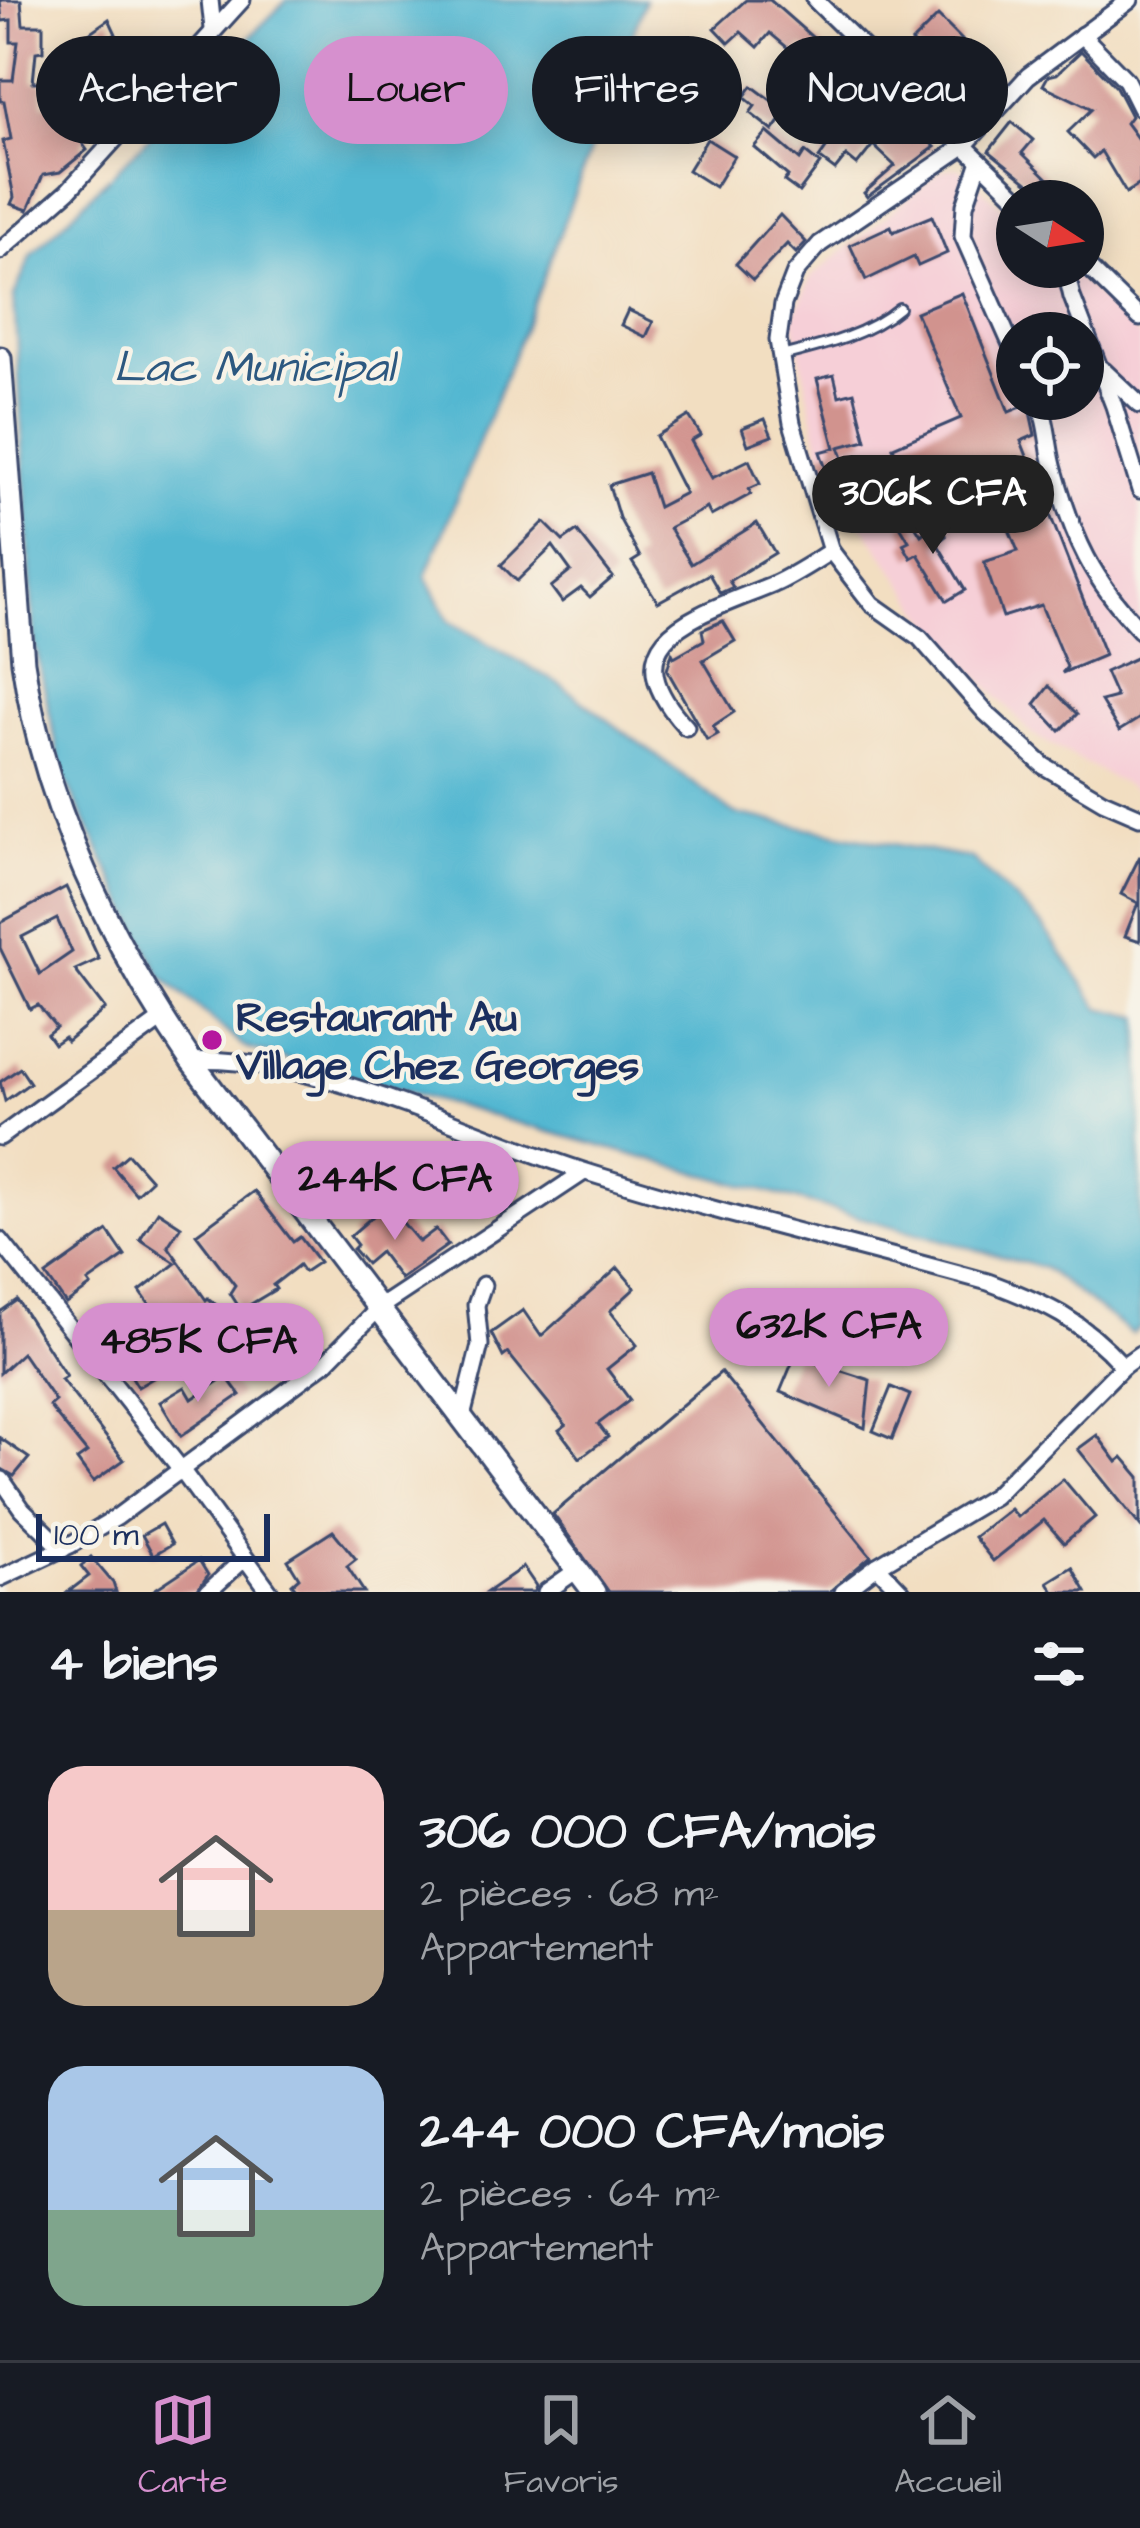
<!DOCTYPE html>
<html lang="fr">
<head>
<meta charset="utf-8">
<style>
	:root { --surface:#171b24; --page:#20242c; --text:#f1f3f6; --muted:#9ea1a6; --line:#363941; --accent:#d690ce }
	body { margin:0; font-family:"Architects Daughter",sans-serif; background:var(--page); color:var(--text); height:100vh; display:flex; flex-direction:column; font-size:45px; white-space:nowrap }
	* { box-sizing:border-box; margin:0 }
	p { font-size:39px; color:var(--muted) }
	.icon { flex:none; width:66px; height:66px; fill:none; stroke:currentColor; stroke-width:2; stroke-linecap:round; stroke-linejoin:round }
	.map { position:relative; height:1592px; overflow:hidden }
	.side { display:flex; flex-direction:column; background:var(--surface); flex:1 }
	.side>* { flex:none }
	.hud { position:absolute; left:36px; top:36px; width:1068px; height:108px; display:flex; gap:24px }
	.needle { width:78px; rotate:102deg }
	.buttons { position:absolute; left:996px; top:180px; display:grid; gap:24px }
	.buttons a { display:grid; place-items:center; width:108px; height:108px; border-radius:50%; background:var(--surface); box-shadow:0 6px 30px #0003; font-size:60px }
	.scale { position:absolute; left:36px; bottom:30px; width:234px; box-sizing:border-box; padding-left:12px; border:6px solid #1b2f5e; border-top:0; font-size:33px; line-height:42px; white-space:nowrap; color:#1b2f5e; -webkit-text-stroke:9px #f7f3e8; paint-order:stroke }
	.price { position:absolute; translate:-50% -102px; padding:0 27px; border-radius:42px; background:var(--accent); color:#111; font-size:39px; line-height:78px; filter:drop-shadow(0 3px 6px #0008) }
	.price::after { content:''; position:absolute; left:50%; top:72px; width:36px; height:27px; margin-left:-18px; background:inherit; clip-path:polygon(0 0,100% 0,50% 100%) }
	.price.on { background:#222; color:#fff }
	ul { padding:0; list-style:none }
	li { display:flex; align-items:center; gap:36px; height:300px; padding:0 48px }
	li span { display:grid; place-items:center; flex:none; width:336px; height:240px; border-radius:36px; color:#555 }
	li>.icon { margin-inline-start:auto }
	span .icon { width:144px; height:144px; fill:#fffc; stroke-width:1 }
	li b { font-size:51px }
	h2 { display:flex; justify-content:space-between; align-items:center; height:144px; padding:0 48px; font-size:51px }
	.chip { padding:0 42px; border-radius:54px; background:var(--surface); box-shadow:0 6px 30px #0003; font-size:42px; line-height:108px }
	.chip.on { background:var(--accent); color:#111 }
	.menu { display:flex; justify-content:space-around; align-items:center; height:168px; border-top:3px solid var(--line); background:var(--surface); font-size:33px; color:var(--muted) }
	.menu a { display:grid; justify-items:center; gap:6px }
	.menu .on { color:var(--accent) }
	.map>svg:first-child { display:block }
	.built { fill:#f6cfd7; fill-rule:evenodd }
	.water { fill:#53b7d1; stroke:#377398; stroke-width:3 }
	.building { fill:#d1938e; fill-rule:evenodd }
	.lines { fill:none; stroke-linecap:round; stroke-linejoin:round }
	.lane-casing { stroke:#3b496d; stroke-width:14 }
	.street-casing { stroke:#3b496d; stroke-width:21 }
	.secondary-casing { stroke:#3b496d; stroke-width:27 }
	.lane { stroke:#fff; stroke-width:8 }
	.street { stroke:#fff; stroke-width:15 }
	.secondary { stroke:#fff; stroke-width:21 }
	.poi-dot { fill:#b5179e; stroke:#f7f3e8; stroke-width:4.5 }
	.labels { text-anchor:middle; stroke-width:9; stroke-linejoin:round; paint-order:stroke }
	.poi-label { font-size:42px; font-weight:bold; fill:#1b2f5e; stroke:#f7f3e8; text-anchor:start }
	.water-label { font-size:45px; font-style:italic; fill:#2c5880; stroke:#f7f3e8 }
</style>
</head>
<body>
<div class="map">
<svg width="1140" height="1592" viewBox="0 0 1140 1592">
	<rect width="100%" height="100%" fill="#f7f3e8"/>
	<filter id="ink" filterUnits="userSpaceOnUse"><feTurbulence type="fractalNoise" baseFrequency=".00833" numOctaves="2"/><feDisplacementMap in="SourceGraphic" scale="24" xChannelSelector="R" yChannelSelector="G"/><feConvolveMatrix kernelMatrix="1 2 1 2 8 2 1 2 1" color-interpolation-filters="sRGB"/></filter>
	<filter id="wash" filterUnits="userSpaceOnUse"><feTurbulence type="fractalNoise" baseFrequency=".004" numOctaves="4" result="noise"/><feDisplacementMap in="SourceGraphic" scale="48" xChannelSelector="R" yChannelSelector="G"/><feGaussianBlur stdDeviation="2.7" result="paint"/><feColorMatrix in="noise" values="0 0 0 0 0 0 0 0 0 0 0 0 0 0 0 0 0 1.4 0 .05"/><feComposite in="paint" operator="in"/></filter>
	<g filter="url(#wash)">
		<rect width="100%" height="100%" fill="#f2dec1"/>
		<path class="built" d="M959,167L1017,221V267H1066L1140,336V793L1033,735L940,636L844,498L837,500L820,452L793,318L811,277L942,170ZM1017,333H1083V399H1017Z"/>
		<path class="water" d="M287,0H645L541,285L426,576L449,621L561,685L735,814L972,859L1042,925L1100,1008L1140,1017V1327L1132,1334L1044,1268L245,1048L161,976L63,776L34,640L14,296L32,254Z"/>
		<g id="blocks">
			<g class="building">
				<path d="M0,0H21L23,25H43V51L36,52L33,82H43V105L90,81L82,68L98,58L111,78L125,60L142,73L127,92L124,90L105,116L107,119L82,143L87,150L60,172L43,175L28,210L11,204L14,197L3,141L11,139L4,101H0V80H13L18,42H11V20L2,21Z"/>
				<path d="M746,0H770L828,51L818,61L803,47L796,55L770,33L758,47L741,32L729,43L715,28Z"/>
				<path d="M938,16L962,40L931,72L970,107L960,117L910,68L923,53L912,42Z"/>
				<path d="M109,19L116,34L96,49L86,35Z"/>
				<path d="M1081,51L1116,87L1131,116L1126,123L1140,142V184L1126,193L1101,151L1093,158L1068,132L1092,109L1043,85L1048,76L1057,74Z"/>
				<path d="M850,70L872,90L866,96L895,122L901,116L935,147L867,197L864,193L895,166L873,145L857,165L846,156L835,170L819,158L842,126L822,104Z"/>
				<path d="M752,86L787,112L773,131L750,113L755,106L744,97Z"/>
				<path d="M1012,122L1033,140L1022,153L1060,190L1051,201L989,151Z"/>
				<path d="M767,132L800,160L805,152L820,164L799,192L784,181L788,176L754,147Z"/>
				<path d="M707,139L734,156L715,187L688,170Z"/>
				<path d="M780,215L806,242L796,253L787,244L753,280L736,264Z"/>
				<path d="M932,216L947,253L918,266L914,257L866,280L850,245L891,226L893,232Z"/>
				<path d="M962,293L1009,412L1026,405L1030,412L1035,435L1021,441L1105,655L1062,673L1067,667L1041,605L1003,617L984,562L1018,551L983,468L915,498L893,447L961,418L916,312Z"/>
				<path d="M628,310L653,322L646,337L621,325Z"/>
				<path d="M834,375L839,396L854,392L866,440L839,447L855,491L837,500L820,452L835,448L817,379Z"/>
				<path d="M689,416L701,435L691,441L712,478L749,460L760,484L749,489L751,494L711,516L707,508L669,528L691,564L757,523L775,553L729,581L733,587L720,593L709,574L658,602L632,562L640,557L619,518L609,485L647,473L658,507L685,493L656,436Z"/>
				<path d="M765,419L772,436L748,445L742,428Z"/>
				<path d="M911,519L921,535L936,523L946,536L937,543L965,590L947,601L918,554L911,558L903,544L909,541L900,526Z"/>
				<path d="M544,522L563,541L577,531L613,577L590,597L581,588L562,602L551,587L571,571L553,546L517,581L501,565Z"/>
				<path d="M723,621L735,641L703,660L734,712L713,726L718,734L707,740L667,670L672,653L674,657L704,640L702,630Z"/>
				<path d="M1140,656V718L1119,731L1101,701L1116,697L1105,672Z"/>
				<path d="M1049,686L1077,714L1060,731L1035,704Z"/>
				<path d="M1140,856V941L1125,936L1138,903L1121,894Z"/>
				<path d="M66,887L99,959L75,970L105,1009L67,1041L64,1037L54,1044L47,1034L56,1027L38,1005L30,1009L0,948V923ZM57,919L72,952L40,974L22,937Z"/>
				<path d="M20,1068L30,1083L5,1101L0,1082Z"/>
				<path d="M128,1154L151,1180L136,1194L113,1167Z"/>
				<path d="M450,1156L520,1181L512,1206L506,1209L478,1199L483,1183L445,1170Z"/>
				<path d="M254,1191L293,1242L300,1237L319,1262L304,1272L299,1265L273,1285L276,1289L241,1310L230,1293L235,1285L196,1234Z"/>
				<path d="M387,1204L419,1242L436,1229L448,1245L400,1279L380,1252L366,1264L353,1249L357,1245L350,1236Z"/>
				<path d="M158,1211L181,1226L168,1246L206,1300L208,1298L221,1309L199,1333L172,1308L159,1318L140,1291L176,1263L140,1239Z"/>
				<path d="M108,1231L125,1256L88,1282L91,1286L66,1304L46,1275Z"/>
				<path d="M618,1268L635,1288L610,1311L637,1345L607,1369L630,1400L598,1424L608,1437L580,1458L559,1430L566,1425L508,1353L503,1357L491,1333L523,1310L541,1336Z"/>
				<path d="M17,1300L66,1376L61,1379L124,1460L93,1482L77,1460L87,1453L49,1406L55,1401L22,1353L0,1373V1312Z"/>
				<path d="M276,1320L285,1337L265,1349L255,1333Z"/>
				<path d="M143,1350L158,1375L138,1387L123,1362Z"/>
				<path d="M795,1356L870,1380L865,1428L780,1392Z"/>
				<path d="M721,1372L871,1556L829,1592H609L553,1514Z"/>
				<path d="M226,1376L240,1395L181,1436L160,1402L185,1387L192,1399Z"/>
				<path d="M891,1387L910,1395L892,1439L873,1431Z"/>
				<path d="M1097,1435L1117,1462L1123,1457L1140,1477V1526L1078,1449Z"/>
				<path d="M0,1438L29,1458L14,1476L0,1468Z"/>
				<path d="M1063,1479L1095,1517L1064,1543L1044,1520L993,1561L974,1537L1010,1509L1017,1517Z"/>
				<path d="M161,1524L172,1544L153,1555L142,1535Z"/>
				<path d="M333,1531L356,1559L347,1566L364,1592H298L292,1584L299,1578L288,1560Z"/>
				<path d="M91,1557L113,1583L116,1592H68L89,1576L81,1566Z"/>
				<path d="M199,1560L208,1575L196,1592H151Z"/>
				<path d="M523,1567L536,1586L534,1592H487Z"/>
				<path d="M1072,1567L1086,1592H1054L1048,1582Z"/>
			</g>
		</g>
	</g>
	<g filter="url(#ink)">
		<use href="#blocks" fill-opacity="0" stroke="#3b496d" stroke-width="3"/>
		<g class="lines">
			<defs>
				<path id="lane" d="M781,356C821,346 866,336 899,308"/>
				<g id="street">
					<path d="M210,0L213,29"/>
					<path d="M815,0L1021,201"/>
					<path d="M1130,0L1028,76L964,146L820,244L795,273L783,304L778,340L792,423L831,551L872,604L920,638L986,713L1044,766L1103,801L1140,817"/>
					<path d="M1082,35L1126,80L1140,108"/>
					<path d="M980,161L965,205L963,236L1017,358"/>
					<path d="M0,251L68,191L242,0"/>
					<path d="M1083,262L1140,318"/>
					<path d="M1065,267L1072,297L1114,406L1140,490"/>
					<path d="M1103,370L1140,405"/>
					<path d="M1037,399C1049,423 1047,448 1055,473C1074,540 1092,579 1140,630"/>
					<path d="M686,727C603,637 703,614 774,584C794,575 813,562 831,551"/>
					<path d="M191,1061C316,1054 464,1133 583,1171C716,1213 854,1245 988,1282C1045,1303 1082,1320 1123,1366"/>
					<path d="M0,1137L162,1019"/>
					<path d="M0,1240L180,1468L270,1592"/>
					<path d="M462,1417L480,1345L476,1305L483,1285"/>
					<path d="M2,1480L22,1509L63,1549"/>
					<path d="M877,1566L902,1592"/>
					<path d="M0,1578L70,1545L117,1517L327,1361L380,1307L584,1172"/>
					<path d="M208,1592L245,1558"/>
					<path d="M546,1592L577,1570"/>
					<path d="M843,1592L877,1566L994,1496L1123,1366L1140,1354"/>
				</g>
				<path id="secondary" d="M0,358L23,662C43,803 111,944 191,1061L594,1592"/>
			</defs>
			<use href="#lane" class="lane-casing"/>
			<use href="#street" class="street-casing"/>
			<use href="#secondary" class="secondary-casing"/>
			<use href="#lane" class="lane"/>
			<use href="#street" class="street"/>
			<use href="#secondary" class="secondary"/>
		</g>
	</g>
	<circle class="poi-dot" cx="212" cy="1040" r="12"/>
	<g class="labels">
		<g class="poi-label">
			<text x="236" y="1031">Restaurant Au<tspan x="236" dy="48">Village Chez Georges</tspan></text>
		</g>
		<g class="water-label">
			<text x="254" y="381">Lac Municipal</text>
		</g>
	</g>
</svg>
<div class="buttons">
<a><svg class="needle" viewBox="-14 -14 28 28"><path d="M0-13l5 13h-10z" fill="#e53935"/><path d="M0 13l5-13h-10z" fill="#9ea1a6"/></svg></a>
<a><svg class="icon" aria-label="locate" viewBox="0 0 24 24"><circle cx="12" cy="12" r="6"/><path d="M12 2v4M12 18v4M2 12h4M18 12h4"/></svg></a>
</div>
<div class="scale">100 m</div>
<b class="price on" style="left:933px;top:557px">306K CFA</b>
<b class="price" style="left:395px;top:1243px">244K CFA</b>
<b class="price" style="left:829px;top:1390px">632K CFA</b>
<b class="price" style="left:198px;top:1405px">485K CFA</b>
<div class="hud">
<a class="chip">Acheter</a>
<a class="chip on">Louer</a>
<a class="chip">Filtres</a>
<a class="chip">Nouveau</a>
</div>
</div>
<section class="side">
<h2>4 biens<svg class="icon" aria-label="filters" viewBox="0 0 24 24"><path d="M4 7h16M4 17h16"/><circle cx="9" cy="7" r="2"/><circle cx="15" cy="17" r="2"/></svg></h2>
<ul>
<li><span style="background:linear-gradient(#f6c9c9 60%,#b9a48a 0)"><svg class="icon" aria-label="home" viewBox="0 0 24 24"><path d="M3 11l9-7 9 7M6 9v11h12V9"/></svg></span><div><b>306 000 CFA/mois</b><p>2 pièces · 68 m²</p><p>Appartement</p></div></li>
<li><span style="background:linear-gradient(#a9c7e8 60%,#7fa58c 0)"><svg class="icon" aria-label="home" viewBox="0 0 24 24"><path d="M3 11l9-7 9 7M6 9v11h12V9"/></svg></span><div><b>244 000 CFA/mois</b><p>2 pièces · 64 m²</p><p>Appartement</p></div></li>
</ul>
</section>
<nav class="menu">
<a class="on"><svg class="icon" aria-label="map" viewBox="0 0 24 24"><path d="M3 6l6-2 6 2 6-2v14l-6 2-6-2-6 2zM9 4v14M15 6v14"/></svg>Carte</a>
<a><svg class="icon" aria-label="saved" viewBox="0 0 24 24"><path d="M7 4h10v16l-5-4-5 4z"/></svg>Favoris</a>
<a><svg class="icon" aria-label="home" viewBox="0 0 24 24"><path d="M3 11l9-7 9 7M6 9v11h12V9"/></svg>Accueil</a>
</nav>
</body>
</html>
